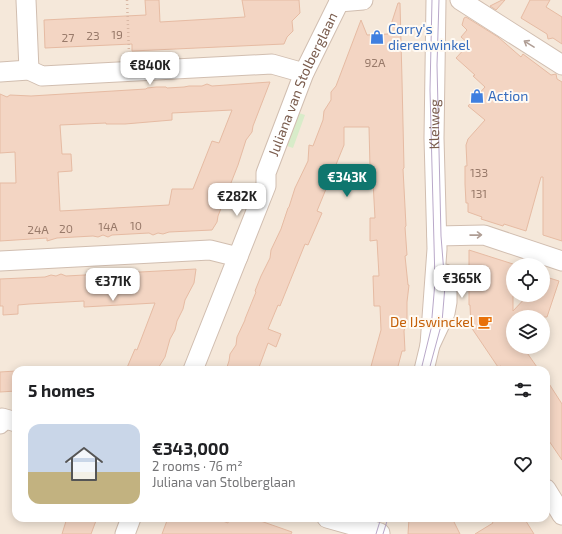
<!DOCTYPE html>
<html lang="en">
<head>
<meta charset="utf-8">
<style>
	:root { --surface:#fff; --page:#f6f6f6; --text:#202124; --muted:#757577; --line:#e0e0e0; --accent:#0f766e }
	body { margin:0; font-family:"Exo 2",sans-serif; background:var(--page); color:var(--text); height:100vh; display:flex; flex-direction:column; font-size:15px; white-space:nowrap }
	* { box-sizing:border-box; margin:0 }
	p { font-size:13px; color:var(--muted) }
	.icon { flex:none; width:22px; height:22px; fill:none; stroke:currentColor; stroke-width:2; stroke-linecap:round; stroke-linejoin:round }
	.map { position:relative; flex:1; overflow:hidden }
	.panel { position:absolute; left:12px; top:366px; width:538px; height:156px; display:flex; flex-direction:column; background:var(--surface); border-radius:12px; box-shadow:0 2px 10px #0003 }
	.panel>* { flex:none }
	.tools { position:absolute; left:506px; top:258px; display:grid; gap:8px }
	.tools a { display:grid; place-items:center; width:44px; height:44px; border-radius:50%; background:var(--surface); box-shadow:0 2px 10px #0003; font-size:20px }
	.price { position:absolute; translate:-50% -34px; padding:0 9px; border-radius:8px; background:#fff; color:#222; font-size:13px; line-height:26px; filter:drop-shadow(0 1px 2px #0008) }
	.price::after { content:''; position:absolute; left:50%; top:24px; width:12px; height:9px; margin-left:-6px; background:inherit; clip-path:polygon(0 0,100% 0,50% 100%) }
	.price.on { background:var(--accent); color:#fff }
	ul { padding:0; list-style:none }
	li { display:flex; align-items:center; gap:12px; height:100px; padding:0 16px }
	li+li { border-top:1px solid var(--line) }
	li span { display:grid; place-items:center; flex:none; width:112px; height:80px; border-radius:12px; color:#555 }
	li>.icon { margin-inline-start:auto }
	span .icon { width:48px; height:48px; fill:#fffc; stroke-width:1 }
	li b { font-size:17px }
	h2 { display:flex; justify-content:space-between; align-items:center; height:48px; padding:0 16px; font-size:17px }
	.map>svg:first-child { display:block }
	.residential { fill:#f5e8da; fill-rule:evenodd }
	.green { fill:#d8ecc9 }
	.building { fill:#f3d5c3; stroke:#e6bba3; fill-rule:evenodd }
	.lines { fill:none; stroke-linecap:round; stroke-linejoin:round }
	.minor-casing { stroke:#d1beb0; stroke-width:21 }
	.path { stroke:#d9b8a5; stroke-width:2.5; stroke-dasharray:1 3; stroke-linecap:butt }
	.minor { stroke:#fff; stroke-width:19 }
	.tram { stroke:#b9a8c9; stroke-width:1 }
	.oneway { stroke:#af9d94 }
	.labels { text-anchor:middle; stroke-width:4; stroke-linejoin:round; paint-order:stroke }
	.number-label { font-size:12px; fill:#987a6a }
	.shop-label { font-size:14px; fill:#366cbe; stroke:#fffaf3; text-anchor:start }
	.street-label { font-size:14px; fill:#7a5c4d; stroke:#fffaf3 }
	.food-label { font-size:14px; fill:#c56008; stroke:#fffaf3; text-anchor:end }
</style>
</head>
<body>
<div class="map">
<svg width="562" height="534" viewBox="0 0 562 534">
	<rect width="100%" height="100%" fill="#fdf6ec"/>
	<path class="residential" d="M0,0H562V534H0ZM513,265H543V295H513ZM513,317H543V347H513ZM16,370H546V518H16Z"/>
	<path class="green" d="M299,113L305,115L293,148L287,146Z"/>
	<g class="building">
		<path d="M145,0H159L160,22L245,17L242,0H299L300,13L292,21L293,31L287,37L284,44L132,51V44L45,48L44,20L146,15Z"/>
		<path d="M502,0H505L496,10L490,6Z"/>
		<path d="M530,0H550L546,7L562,17V44L553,38L548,39L547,34L521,18Z"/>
		<path d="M398,3H400L402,80L404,168L403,169L406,226L405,227L407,255L405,256L408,285H409L407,302V320L404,331L405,351H402L397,370H370L381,330L380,306H374L373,276H379L377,240L370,241V218H375L373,182L353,183L352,167H370L369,127H344V145L317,211L322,213L308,245L305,244L280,306L278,305L268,329L281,334L276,347L268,343L258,370H226L229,361L230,354L236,345L237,337L245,320V319L256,292L255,291L261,276L270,258L271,250L281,229L288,208L289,207L295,188L308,161L309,145L313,146L323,120L324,111L331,100V92L336,86L361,20L367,35L388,34Z"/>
		<path d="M466,17L498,37L521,57L523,54L551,75L556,74L557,79L562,82V241L543,235V177H541L526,231L504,224L503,226L481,219L482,217L468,212V203H466L465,184V166H467L466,145L468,139L485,120L468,106L485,87L473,76L475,75L456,58L469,44L461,37L467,30L462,25L464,18Z"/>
		<path d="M270,82L253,126L252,132L246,140L238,165L218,216L217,222L212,230L169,232L163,234L158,233L153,235L149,233L112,235L108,237L103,235L98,237L93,236L57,238L47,241V238L0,241V183H16L15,152L0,153V94L7,97L10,95L31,96L146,89L147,88L156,87H166L167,88L184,87L189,86H202L207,84L212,86ZM232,110L219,143L212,141L193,189H172L169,205L60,211L58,172L72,171L71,154H62L60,125L106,123V124H125L172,120V113Z"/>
		<path d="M469,250L513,264V311L528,295H543V280L546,277L559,281L547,317H513V347H523L539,370H504L501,366L498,367L471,327L470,305H469Z"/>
		<path d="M196,269L194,283L185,300L183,309L177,321L175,330L170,339L165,357L157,370H126L135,349L137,350L155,303L84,307V301L29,304L18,305V314L3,315V306H0V279L45,277L51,275L56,276L61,274L66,276Z"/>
		<path d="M16,371V391L0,392V372Z"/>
		<path d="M546,379L562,404V460L547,438L549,436L546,432Z"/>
		<path d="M67,518H97L91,534H62Z"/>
		<path d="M168,518H215L228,523L229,518H252L292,532L291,534H162Z"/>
		<path d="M409,518H452L460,534H408Z"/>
		<path d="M490,518H524L534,534H475L493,523Z"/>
	</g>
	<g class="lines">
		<defs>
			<g id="minor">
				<path d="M26,0L29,70"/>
				<path d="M460,0L562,65"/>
				<path d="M339,2L363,0"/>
				<path d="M0,72L29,70L42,76L272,64L304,73"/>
				<path d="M437,236L484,235L562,261"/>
				<path d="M0,261L210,250L238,257"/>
				<path id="s1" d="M430,345L437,249L434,138L436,0"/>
				<path id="s2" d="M193,370L266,186V173L304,73L340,0"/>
				<path d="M424,370L430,345L445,313L447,302V284L445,274"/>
				<path d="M0,424L2,418L16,422"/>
				<path d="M546,489L562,515"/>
				<path d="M327,518L380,533"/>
				<path d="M125,534L131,518"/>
			</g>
		</defs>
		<use href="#minor" class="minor-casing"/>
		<path class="path" d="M127,0L129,53"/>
		<use href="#minor" class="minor"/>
		<g class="tram">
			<path d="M421,370L431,329L435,282L430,90L432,0"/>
			<path d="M429,370L442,322L445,286L441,236L437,65L439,0"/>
			<path d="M376,534L381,518"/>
			<path d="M383,534L388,518"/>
		</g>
	</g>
	<defs><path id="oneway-shaft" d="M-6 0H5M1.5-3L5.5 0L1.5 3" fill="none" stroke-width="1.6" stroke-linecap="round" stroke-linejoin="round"/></defs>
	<g class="oneway">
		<use href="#oneway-shaft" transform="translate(529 44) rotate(-148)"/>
		<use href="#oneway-shaft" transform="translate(476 235) rotate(-1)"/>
	</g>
	<defs>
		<symbol id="shop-bare" viewBox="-9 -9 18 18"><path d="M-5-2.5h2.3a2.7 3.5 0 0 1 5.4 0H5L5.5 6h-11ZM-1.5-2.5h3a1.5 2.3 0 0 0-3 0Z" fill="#3f7fe0" stroke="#fffaf3" stroke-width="2.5" paint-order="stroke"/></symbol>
		<symbol id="cafe-bare" viewBox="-9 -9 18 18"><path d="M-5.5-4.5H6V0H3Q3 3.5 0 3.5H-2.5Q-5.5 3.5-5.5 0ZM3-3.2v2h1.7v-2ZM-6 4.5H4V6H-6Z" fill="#e8710a" stroke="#fffaf3" stroke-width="2.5" paint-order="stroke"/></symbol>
	</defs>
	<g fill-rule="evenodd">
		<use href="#shop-bare" x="367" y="27" width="20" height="20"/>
		<use href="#shop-bare" x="467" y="86" width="20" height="20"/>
		<use href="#cafe-bare" x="475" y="312" width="20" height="20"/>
	</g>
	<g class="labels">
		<g class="number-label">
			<text x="117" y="39">19</text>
			<text x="93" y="40">23</text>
			<text x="68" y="42">27</text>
			<text x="375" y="67">92A</text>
			<text x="479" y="177">133</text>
			<text x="479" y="198">131</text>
			<text x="136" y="230">10</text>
			<text x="108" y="231">14A</text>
			<text x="66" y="233">20</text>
			<text x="38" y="234">24A</text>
		</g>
		<g class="shop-label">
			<text x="388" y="34">Corry's<tspan x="388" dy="16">dierenwinkel</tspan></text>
			<text x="488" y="101">Action</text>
		</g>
		<g class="street-label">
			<text dy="5" stroke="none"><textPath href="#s2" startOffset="307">Juliana van Stolberglaan</textPath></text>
			<text dy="5" stroke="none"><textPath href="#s1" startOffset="221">Kleiweg</textPath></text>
		</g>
		<g class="food-label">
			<text x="474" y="327">De IJswinckel</text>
		</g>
	</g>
</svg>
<div class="tools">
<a><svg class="icon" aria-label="locate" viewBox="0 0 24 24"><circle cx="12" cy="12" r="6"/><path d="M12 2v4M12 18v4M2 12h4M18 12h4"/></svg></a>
<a><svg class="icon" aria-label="layers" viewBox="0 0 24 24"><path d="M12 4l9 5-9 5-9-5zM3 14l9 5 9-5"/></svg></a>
</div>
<b class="price" style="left:150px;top:86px">€840K</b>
<b class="price on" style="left:347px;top:198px">€343K</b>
<b class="price" style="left:237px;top:217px">€282K</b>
<b class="price" style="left:462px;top:299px">€365K</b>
<b class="price" style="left:113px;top:302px">€371K</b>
<section class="panel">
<h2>5 homes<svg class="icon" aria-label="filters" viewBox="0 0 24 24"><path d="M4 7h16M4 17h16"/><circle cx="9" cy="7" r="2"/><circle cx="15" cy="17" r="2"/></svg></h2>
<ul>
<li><span style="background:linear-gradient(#c9d6e8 60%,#c2b280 0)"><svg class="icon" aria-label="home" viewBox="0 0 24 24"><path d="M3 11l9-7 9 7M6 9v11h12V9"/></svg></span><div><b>€343,000</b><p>2 rooms · 76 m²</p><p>Juliana van Stolberglaan</p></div><svg class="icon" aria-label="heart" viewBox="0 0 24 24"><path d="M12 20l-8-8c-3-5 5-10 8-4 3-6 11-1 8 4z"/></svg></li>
</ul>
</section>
</div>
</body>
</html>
